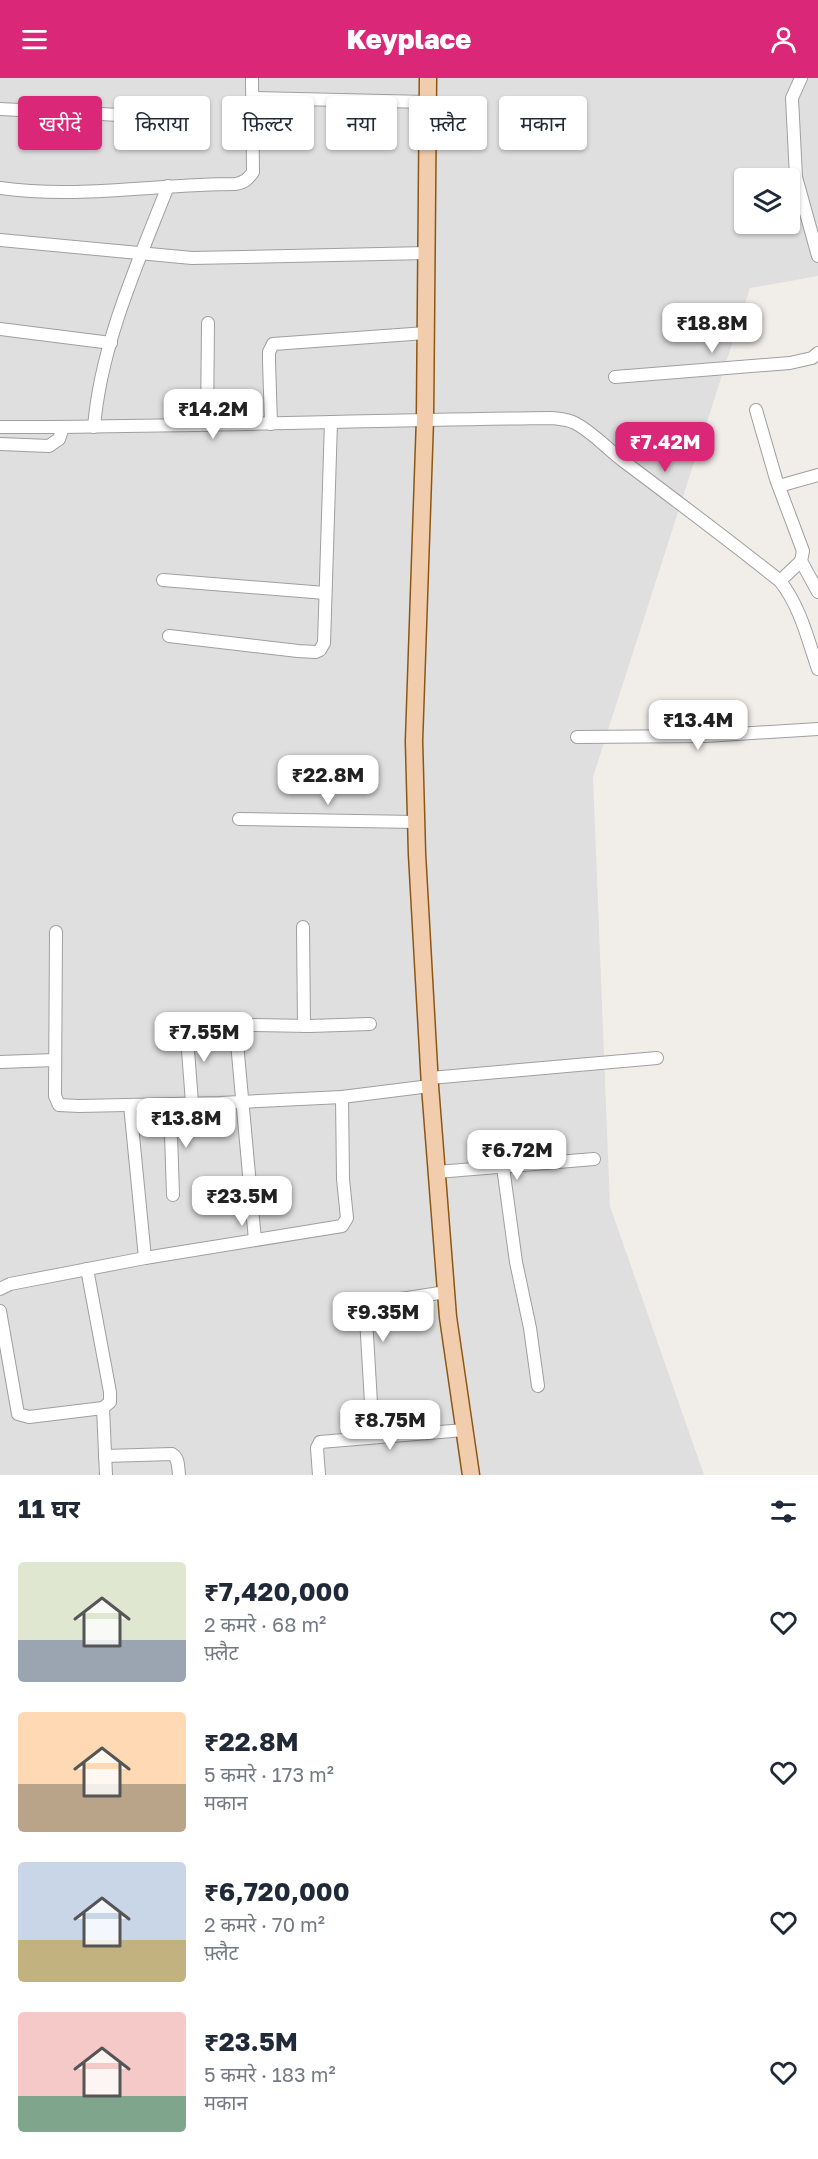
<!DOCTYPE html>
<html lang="hi">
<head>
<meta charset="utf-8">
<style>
	:root { --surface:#fff; --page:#f6f6f7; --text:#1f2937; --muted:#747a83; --accent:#db2777 }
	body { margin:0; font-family:"Golos Text","Noto Sans Devanagari",sans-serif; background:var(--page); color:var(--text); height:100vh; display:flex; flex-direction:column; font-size:22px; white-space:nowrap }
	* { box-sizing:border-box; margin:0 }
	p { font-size:20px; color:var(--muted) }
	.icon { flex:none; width:33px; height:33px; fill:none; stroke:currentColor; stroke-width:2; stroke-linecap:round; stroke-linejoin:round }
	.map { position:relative; height:1397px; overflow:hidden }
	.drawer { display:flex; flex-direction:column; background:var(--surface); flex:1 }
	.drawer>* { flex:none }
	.top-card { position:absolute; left:18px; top:18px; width:783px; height:54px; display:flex; gap:12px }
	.tools { position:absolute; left:734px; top:90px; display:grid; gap:12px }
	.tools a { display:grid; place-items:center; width:66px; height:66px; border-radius:6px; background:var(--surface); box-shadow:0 2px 4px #0004; font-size:30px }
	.price { position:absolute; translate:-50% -51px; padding:0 14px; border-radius:12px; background:#fff; color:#222; font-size:20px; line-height:39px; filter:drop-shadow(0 2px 3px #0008) }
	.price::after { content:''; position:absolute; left:50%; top:36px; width:18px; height:14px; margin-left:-9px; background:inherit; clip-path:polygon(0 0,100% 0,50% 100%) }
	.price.on { background:var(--accent); color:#fff }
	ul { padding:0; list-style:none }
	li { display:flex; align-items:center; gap:18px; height:150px; padding:0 18px }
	li span { display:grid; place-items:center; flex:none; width:168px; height:120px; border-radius:6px; color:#555 }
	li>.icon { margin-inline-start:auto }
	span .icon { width:72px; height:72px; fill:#fffc; stroke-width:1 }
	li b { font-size:26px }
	h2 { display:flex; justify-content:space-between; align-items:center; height:72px; padding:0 18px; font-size:26px }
	.chip { padding:0 21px; border-radius:6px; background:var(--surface); box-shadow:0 2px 4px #0004; font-size:21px; line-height:54px }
	.chip.on { background:var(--accent); color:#fff }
	header { display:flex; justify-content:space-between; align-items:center; height:78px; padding:0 18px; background:var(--accent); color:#fff; font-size:27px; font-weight:800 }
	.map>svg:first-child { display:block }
	.residential { fill:#e0dfdf; fill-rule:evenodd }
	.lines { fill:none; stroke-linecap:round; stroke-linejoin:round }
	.minor-casing { stroke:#9f9f9f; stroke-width:14 }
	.major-casing { stroke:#8c5713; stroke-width:19 }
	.minor { stroke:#fff; stroke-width:12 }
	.major { stroke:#f1cdae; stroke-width:16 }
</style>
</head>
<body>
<header><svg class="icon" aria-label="menu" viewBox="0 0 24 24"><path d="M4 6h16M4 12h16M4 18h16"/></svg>Keyplace<svg class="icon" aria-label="person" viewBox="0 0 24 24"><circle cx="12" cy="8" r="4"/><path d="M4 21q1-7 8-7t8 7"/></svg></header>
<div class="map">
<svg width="818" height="1397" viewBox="0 0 818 1397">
	<rect width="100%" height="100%" fill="#f1eeea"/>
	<path class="residential" d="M0,0H818V198L750,210L593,699L610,1128L704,1397H0ZM744,100H789V146H744Z"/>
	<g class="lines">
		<defs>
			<g id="minor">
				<path d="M801,0L792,20L796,99L818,178"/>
				<path d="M253,20L427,24"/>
				<path d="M0,31L160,39"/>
				<path d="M0,110C79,121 157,106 236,106C245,104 248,101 253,94L252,0"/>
				<path d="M0,162L192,180L427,175"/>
				<path d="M0,251L111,265"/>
				<path d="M615,299L790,285L812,280L818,275"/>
				<path d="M756,332L776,401L803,473L801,483L780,503"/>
				<path d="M271,346L269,283V274L273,266L426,255"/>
				<path d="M207,347L208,245"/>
				<path d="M0,349C184,349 368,342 552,340C560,341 567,341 575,345C594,355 608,372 626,385C678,424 730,463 780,503C800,528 808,562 818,591"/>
				<path d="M94,349C101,265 138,185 168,108"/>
				<path d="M0,366L49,368L59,361L63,349"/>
				<path d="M779,408L818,397"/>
				<path d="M801,483L818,514"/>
				<path d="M163,502L325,515"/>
				<path d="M169,558L298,573L316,574L320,572L324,565L331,344"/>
				<path d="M577,659L705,658L818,651"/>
				<path d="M239,741L416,744"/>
				<path d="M303,849L304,948"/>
				<path d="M56,854L55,1018L59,1027L79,1028L220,1025L342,1019L430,1008"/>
				<path d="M186,946L192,1025"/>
				<path d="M0,984L55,982"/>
				<path d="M430,1000L657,980"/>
				<path d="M170,1026L173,1117"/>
				<path d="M130,1027L145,1180"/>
				<path d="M503,1089L516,1184L530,1250L538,1308"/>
				<path d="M437,1094L594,1081"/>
				<path d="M255,1162L236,954L242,949L253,947L310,948L370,946"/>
				<path d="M0,1211L10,1206L145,1180L342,1148L347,1140L343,1101L342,1019"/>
				<path d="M0,1233L18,1336L29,1339L103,1330L110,1324V1314L87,1191"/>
				<path d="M103,1330L106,1397"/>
				<path d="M373,1359L366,1240L368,1230L375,1225L446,1214"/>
				<path d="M105,1378L172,1376C179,1380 178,1389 179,1397"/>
				<path d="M319,1397L317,1370L320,1364L464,1352"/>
			</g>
			<path id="major" d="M428,0L425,341L414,663L417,776L430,1008L448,1239L471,1397"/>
		</defs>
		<use href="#minor" class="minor-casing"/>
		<use href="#major" class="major-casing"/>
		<use href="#minor" class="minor"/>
		<use href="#major" class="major"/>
	</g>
</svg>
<div class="tools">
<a><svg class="icon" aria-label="layers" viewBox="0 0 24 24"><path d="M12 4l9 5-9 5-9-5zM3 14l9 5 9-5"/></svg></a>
</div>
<b class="price" style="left:712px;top:276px">₹18.8M</b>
<b class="price" style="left:213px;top:362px">₹14.2M</b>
<b class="price on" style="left:665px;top:395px">₹7.42M</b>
<b class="price" style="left:698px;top:673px">₹13.4M</b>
<b class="price" style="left:328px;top:728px">₹22.8M</b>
<b class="price" style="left:204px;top:985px">₹7.55M</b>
<b class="price" style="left:186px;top:1071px">₹13.8M</b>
<b class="price" style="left:517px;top:1103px">₹6.72M</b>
<b class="price" style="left:242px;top:1149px">₹23.5M</b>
<b class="price" style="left:383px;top:1265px">₹9.35M</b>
<b class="price" style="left:390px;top:1373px">₹8.75M</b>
<div class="top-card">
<a class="chip on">खरीदें</a>
<a class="chip">किराया</a>
<a class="chip">फ़िल्टर</a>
<a class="chip">नया</a>
<a class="chip">फ़्लैट</a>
<a class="chip">मकान</a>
</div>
</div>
<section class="drawer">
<h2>11 घर<svg class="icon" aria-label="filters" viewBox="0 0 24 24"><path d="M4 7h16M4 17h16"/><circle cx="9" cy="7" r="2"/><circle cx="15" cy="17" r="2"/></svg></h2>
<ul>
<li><span style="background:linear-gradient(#dfe7d0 65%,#9aa5b1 0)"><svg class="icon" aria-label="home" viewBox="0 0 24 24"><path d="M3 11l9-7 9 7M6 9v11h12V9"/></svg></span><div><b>₹7,420,000</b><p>2 कमरे · 68 m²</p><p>फ़्लैट</p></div><svg class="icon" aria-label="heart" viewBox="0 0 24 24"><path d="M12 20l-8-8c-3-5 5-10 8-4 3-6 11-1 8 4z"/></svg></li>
<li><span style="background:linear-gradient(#ffd9b3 60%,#b9a48a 0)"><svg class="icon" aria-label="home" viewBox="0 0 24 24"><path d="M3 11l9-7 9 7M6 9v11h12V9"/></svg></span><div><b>₹22.8M</b><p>5 कमरे · 173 m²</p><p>मकान</p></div><svg class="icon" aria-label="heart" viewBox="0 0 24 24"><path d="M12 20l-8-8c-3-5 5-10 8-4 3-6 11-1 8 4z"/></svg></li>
<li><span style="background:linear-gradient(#c9d6e8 65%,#c2b280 0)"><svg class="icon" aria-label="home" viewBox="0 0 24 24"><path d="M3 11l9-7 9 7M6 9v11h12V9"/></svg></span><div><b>₹6,720,000</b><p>2 कमरे · 70 m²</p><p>फ़्लैट</p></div><svg class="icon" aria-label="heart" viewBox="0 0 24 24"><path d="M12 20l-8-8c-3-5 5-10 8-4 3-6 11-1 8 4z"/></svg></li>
<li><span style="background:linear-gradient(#f6c9c9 70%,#7fa58c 0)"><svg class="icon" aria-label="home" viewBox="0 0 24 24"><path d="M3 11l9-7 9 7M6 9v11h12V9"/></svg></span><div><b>₹23.5M</b><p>5 कमरे · 183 m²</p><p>मकान</p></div><svg class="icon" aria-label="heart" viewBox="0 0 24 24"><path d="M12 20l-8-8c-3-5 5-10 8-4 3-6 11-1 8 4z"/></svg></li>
</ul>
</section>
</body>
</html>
